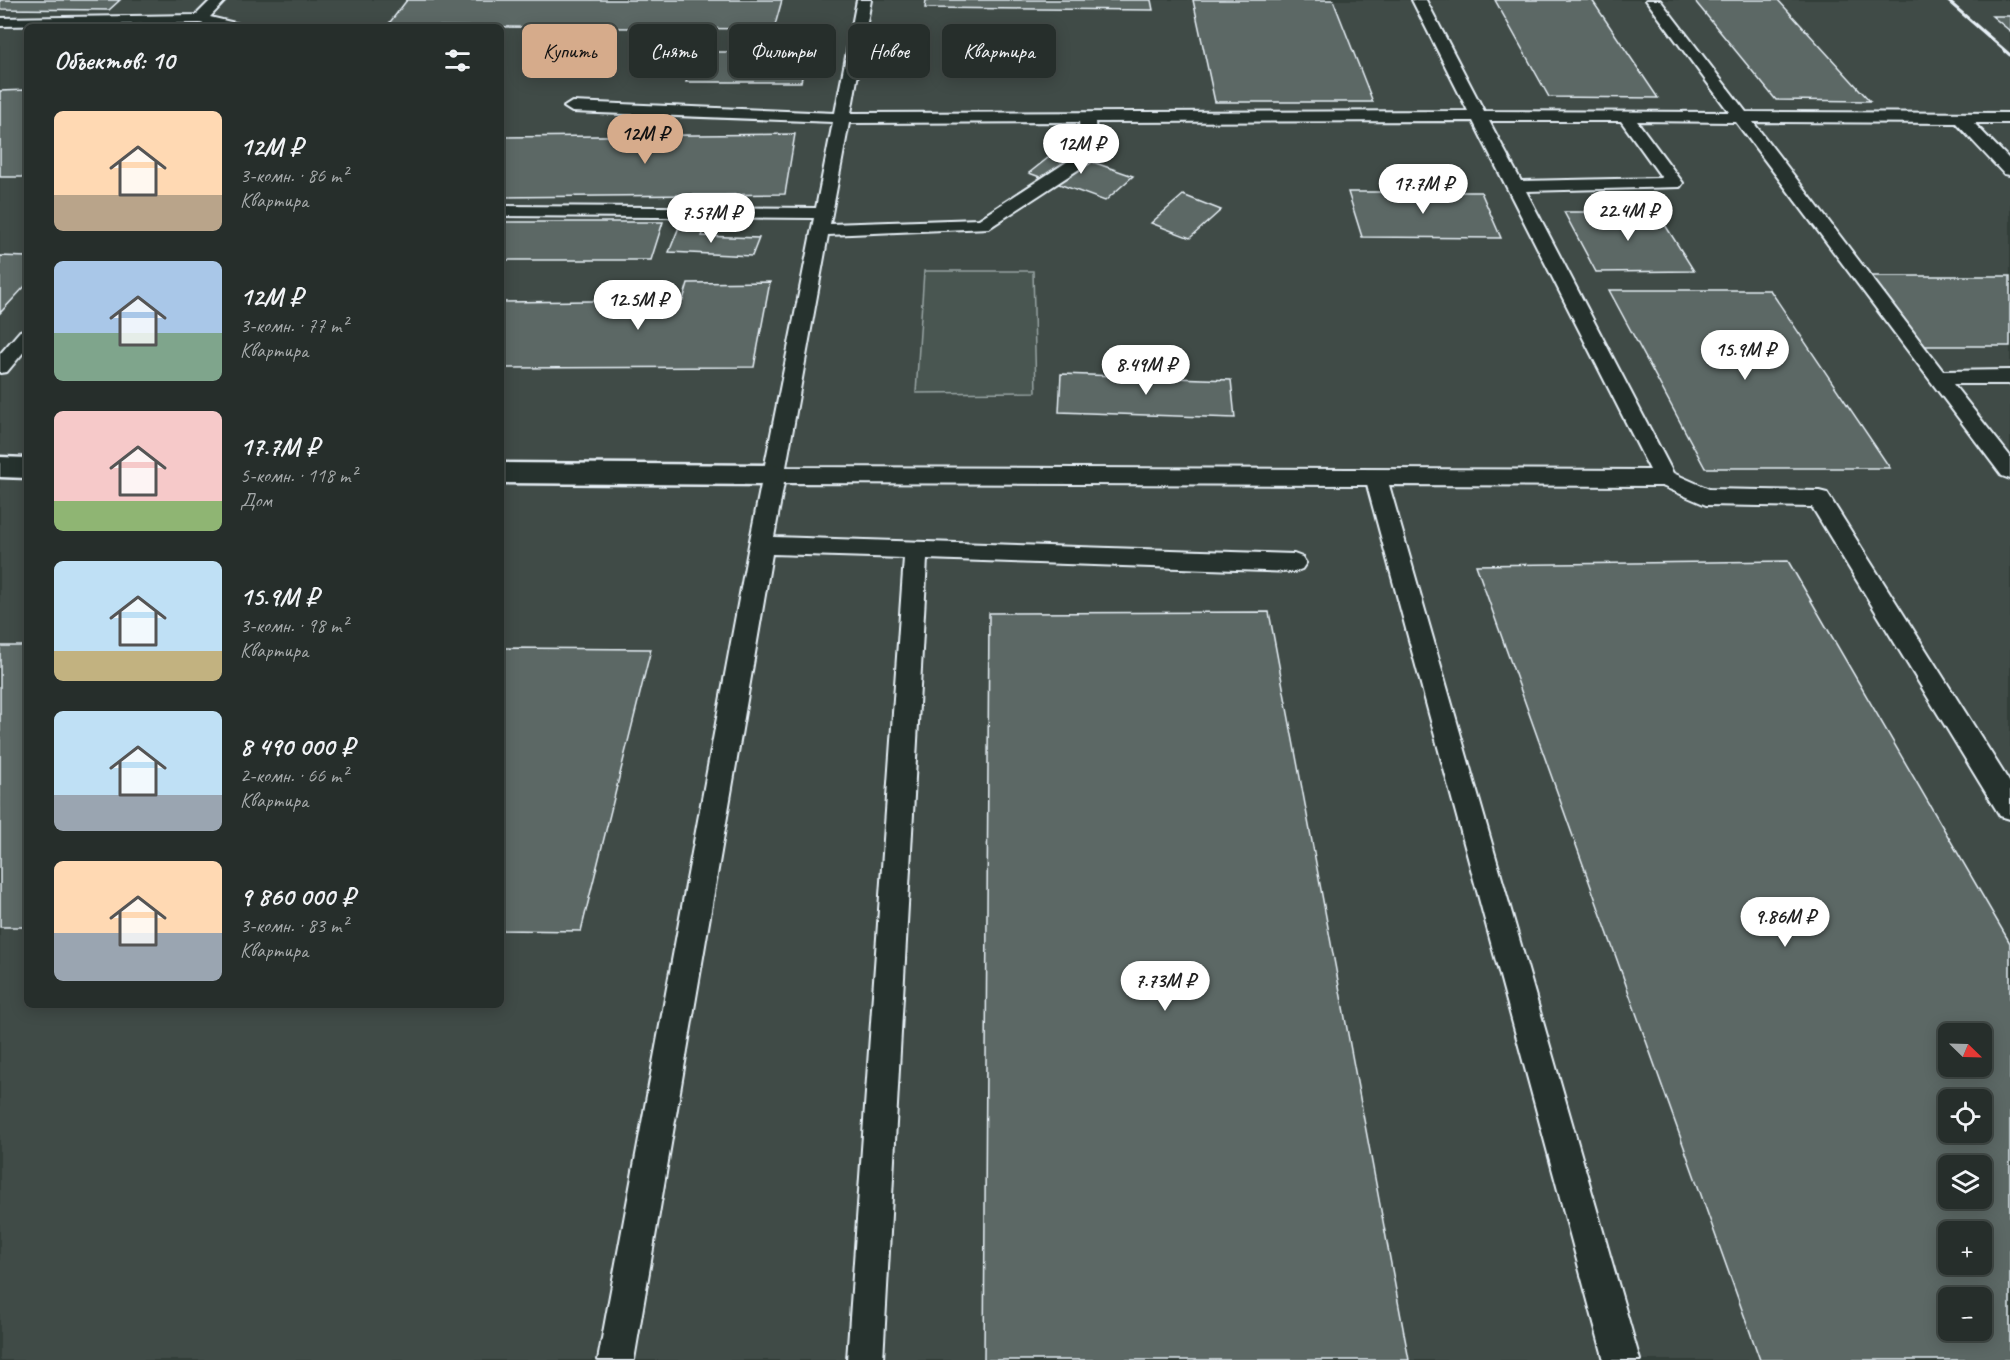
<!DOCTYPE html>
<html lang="ru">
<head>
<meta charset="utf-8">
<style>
	:root { --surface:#262e2b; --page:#323a37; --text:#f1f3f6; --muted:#a4a8a9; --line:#424a47; --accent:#d6ab8b }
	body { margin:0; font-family:Caveat,sans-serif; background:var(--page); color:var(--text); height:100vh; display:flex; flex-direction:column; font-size:22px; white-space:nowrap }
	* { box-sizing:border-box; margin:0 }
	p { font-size:20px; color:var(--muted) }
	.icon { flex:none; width:33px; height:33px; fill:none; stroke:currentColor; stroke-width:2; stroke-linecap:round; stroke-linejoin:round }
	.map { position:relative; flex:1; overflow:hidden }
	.sheet { position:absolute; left:24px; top:24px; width:480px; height:984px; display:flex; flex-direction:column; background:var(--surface); border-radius:9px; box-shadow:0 3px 15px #0003,0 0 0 2px var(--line) }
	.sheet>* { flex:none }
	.guide { position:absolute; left:522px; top:24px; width:570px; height:54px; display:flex; gap:12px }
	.needle { width:39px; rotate:113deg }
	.tools { position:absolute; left:1938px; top:1023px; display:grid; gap:12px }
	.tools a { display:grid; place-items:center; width:54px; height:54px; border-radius:9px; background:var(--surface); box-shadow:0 3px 15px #0003,0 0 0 2px var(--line); font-size:30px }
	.price { position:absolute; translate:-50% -51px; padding:0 14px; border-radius:21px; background:#fff; color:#222; font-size:20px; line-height:39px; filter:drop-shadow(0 2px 3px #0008) }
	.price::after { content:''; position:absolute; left:50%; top:36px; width:18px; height:14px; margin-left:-9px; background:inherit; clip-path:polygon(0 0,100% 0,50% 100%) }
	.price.current { background:var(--accent); color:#111 }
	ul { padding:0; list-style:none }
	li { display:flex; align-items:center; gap:18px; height:150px; padding:0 30px }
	li span { display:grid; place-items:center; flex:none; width:168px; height:120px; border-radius:9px; color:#555 }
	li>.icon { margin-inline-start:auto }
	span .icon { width:72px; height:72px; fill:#fffc; stroke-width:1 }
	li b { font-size:26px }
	h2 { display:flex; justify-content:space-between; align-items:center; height:72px; padding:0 30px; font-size:26px }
	.pill { padding:0 21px; border-radius:9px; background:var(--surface); box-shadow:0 3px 15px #0003,0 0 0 2px var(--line); font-size:21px; line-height:54px }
	.pill.current { background:var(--accent); color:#111 }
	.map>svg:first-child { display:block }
	.built { fill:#3f4b46; fill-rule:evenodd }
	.green { fill:#495651; stroke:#98a4a4; stroke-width:1.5 }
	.building { fill:#5c6865; stroke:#e8f1f8; stroke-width:1.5; fill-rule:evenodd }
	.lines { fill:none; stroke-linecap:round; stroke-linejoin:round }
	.lane-casing { stroke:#e8f1f8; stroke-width:4 }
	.street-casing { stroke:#e8f1f8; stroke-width:5 }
	.lane { fill:#26332d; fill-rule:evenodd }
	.street { fill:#26332d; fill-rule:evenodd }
	.rail { stroke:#e8f1f8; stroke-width:3 }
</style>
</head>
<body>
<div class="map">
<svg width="2010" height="1360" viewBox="0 0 2010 1360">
	<rect width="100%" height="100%" fill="#323e39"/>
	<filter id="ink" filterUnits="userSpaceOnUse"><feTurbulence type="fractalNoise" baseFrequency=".0167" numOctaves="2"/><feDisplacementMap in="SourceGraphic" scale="12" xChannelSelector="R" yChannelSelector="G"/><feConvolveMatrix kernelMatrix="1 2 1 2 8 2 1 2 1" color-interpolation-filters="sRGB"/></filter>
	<g filter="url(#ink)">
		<path class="built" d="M0,0H2010V1360H0ZM27,27H501V1005H27ZM1948,1034H1982V1066H1948ZM1948,1100H1982V1132H1948ZM1948,1166H1982V1198H1948ZM1948,1232H1982V1264H1948ZM1948,1298H1982V1330H1948Z"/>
		<path class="green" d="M924,271H1033L1036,392L916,393Z"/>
		<g class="building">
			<path d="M0,0H120L109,10L0,9Z"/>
			<path d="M407,0H782L774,29L387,26Z"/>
			<path d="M926,0H1151L1153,10L925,8Z"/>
			<path d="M1193,0H1333L1373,102H1215Z"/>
			<path d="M1495,0H1592L1658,98L1549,97Z"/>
			<path d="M1694,0H1778L1870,101L1776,100Z"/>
			<path d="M1992,16H2010V31Z"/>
			<path d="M697,52H807L801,82H686Z"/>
			<path d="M27,90V177H0V91Z"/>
			<path d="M795,134L785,194L501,197V137Z"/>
			<path d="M1058,150L1133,176L1105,201L1029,173Z"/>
			<path d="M1348,192H1481L1501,238L1362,237Z"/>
			<path d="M1183,195L1221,210L1190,238L1151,223Z"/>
			<path d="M1564,212H1657L1694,271L1596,272Z"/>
			<path d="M501,222H663L651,260H501Z"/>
			<path d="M679,227L705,228L702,236L759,238L752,256L669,252Z"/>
			<path d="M0,256L27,257V284L0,313Z"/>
			<path d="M1869,276H2010V346H1924Z"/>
			<path d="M770,282L754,367L501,368V302L683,300L688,283Z"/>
			<path d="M1609,290H1770L1890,468H1705Z"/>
			<path d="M1061,374L1231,380L1235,418L1059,412Z"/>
			<path d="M1788,561L2010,943V1360H1760L1476,565ZM1948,1034H1982V1066H1948ZM1948,1100H1982V1132H1948ZM1948,1166H1982V1198H1948ZM1948,1232H1982V1264H1948ZM1948,1298H1982V1330H1948Z"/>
			<path d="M1269,612L1409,1360H984L989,613Z"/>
			<rect x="0" y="646" width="27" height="281"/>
			<path d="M501,648L651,649L581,931L501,930Z"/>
		</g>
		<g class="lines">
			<defs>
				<g id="lane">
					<path d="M211,0H226L210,17L239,24L241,27H216L200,23L0,26V18L196,15Z"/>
					<path d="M857,0H871L851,113L1468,111L1412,0H1426L1484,111L1729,112L1646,0H1660L1746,112L2010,113V123H1974L2010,160V175L2004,174L1956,123L1753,122L1943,371L2010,370V384H1953L2010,456V479L2002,476L1736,122L1637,121L1683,183L1680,187L1526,191L1673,473L1709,489L1819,491L1827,493L2010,783V819L2000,816L1812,507L1706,505L1662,486L1389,485L1640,1360H1604L1367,485L784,483L774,537L1294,554L1302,557L1306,563L1302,569L1294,572L927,559L883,1360H847L904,558L772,554L634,1360H598L749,545L814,218L501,216V206L816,208L833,122L572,112L564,107L572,102L835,113ZM1473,121L1650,470L786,467L828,235L989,228L1096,158L1098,154L1095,122ZM1489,121H1621L1662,178L1521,181ZM1079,122L1082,152L979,219L830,224L849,123Z"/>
					<path d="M27,329V348L7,372L0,373V354L20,331Z"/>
				</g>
				<g id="street">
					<path d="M0,457L27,458V478L0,477Z"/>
					<path d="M501,463L774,465L784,468L788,475L784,482L774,485L501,483Z"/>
				</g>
			</defs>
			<use href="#lane" class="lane-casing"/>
			<use href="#street" class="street-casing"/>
			<use href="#lane" class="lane"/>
			<use href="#street" class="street"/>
			<path class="rail" d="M1947,0L2010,55"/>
		</g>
	</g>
</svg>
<div class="tools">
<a><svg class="needle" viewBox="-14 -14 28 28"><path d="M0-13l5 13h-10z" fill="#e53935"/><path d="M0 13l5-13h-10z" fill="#a4a8a9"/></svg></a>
<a><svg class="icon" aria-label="locate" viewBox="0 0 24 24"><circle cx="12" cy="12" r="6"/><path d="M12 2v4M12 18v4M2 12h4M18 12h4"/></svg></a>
<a><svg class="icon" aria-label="layers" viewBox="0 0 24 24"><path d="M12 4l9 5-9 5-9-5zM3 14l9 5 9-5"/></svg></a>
<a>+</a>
<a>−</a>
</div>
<b class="price current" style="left:645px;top:165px">12M ₽</b>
<b class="price" style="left:1081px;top:175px">12M ₽</b>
<b class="price" style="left:1423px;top:215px">17.7M ₽</b>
<b class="price" style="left:1628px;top:242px">22.4M ₽</b>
<b class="price" style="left:711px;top:244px">7.57M ₽</b>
<b class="price" style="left:638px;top:331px">12.5M ₽</b>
<b class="price" style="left:1745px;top:381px">15.9M ₽</b>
<b class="price" style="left:1146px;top:396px">8.49M ₽</b>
<b class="price" style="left:1785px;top:948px">9.86M ₽</b>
<b class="price" style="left:1165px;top:1012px">7.73M ₽</b>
<div class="guide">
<a class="pill current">Купить</a>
<a class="pill">Снять</a>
<a class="pill">Фильтры</a>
<a class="pill">Новое</a>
<a class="pill">Квартира</a>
</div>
<section class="sheet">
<h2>Объектов: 10<svg class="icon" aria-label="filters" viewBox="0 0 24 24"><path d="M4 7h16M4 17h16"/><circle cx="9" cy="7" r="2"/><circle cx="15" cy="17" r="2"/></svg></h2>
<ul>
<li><span style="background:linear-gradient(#ffd9b3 70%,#b9a48a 0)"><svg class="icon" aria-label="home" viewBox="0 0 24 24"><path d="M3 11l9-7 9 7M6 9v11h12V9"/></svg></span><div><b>12M ₽</b><p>3-комн. · 86 m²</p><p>Квартира</p></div></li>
<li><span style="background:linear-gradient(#a9c7e8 60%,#7fa58c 0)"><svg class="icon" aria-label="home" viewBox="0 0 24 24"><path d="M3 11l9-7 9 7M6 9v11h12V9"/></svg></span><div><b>12M ₽</b><p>3-комн. · 77 m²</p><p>Квартира</p></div></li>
<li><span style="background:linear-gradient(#f6c9c9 75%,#8fb573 0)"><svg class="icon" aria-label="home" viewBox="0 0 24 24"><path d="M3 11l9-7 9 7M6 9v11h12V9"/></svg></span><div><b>17.7M ₽</b><p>5-комн. · 118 m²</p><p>Дом</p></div></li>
<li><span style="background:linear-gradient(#bfe0f5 75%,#c2b280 0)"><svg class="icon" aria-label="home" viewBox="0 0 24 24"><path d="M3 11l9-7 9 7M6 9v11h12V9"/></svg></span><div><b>15.9M ₽</b><p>3-комн. · 98 m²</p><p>Квартира</p></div></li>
<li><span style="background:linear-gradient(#bfe0f5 70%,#9aa5b1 0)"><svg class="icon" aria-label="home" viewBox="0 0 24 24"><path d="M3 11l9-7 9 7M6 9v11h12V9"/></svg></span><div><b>8 490 000 ₽</b><p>2-комн. · 66 m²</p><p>Квартира</p></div></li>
<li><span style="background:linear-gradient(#ffd9b3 60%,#9aa5b1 0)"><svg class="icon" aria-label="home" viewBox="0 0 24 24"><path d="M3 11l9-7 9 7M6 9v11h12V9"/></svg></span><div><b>9 860 000 ₽</b><p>3-комн. · 83 m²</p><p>Квартира</p></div></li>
</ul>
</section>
</div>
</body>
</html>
